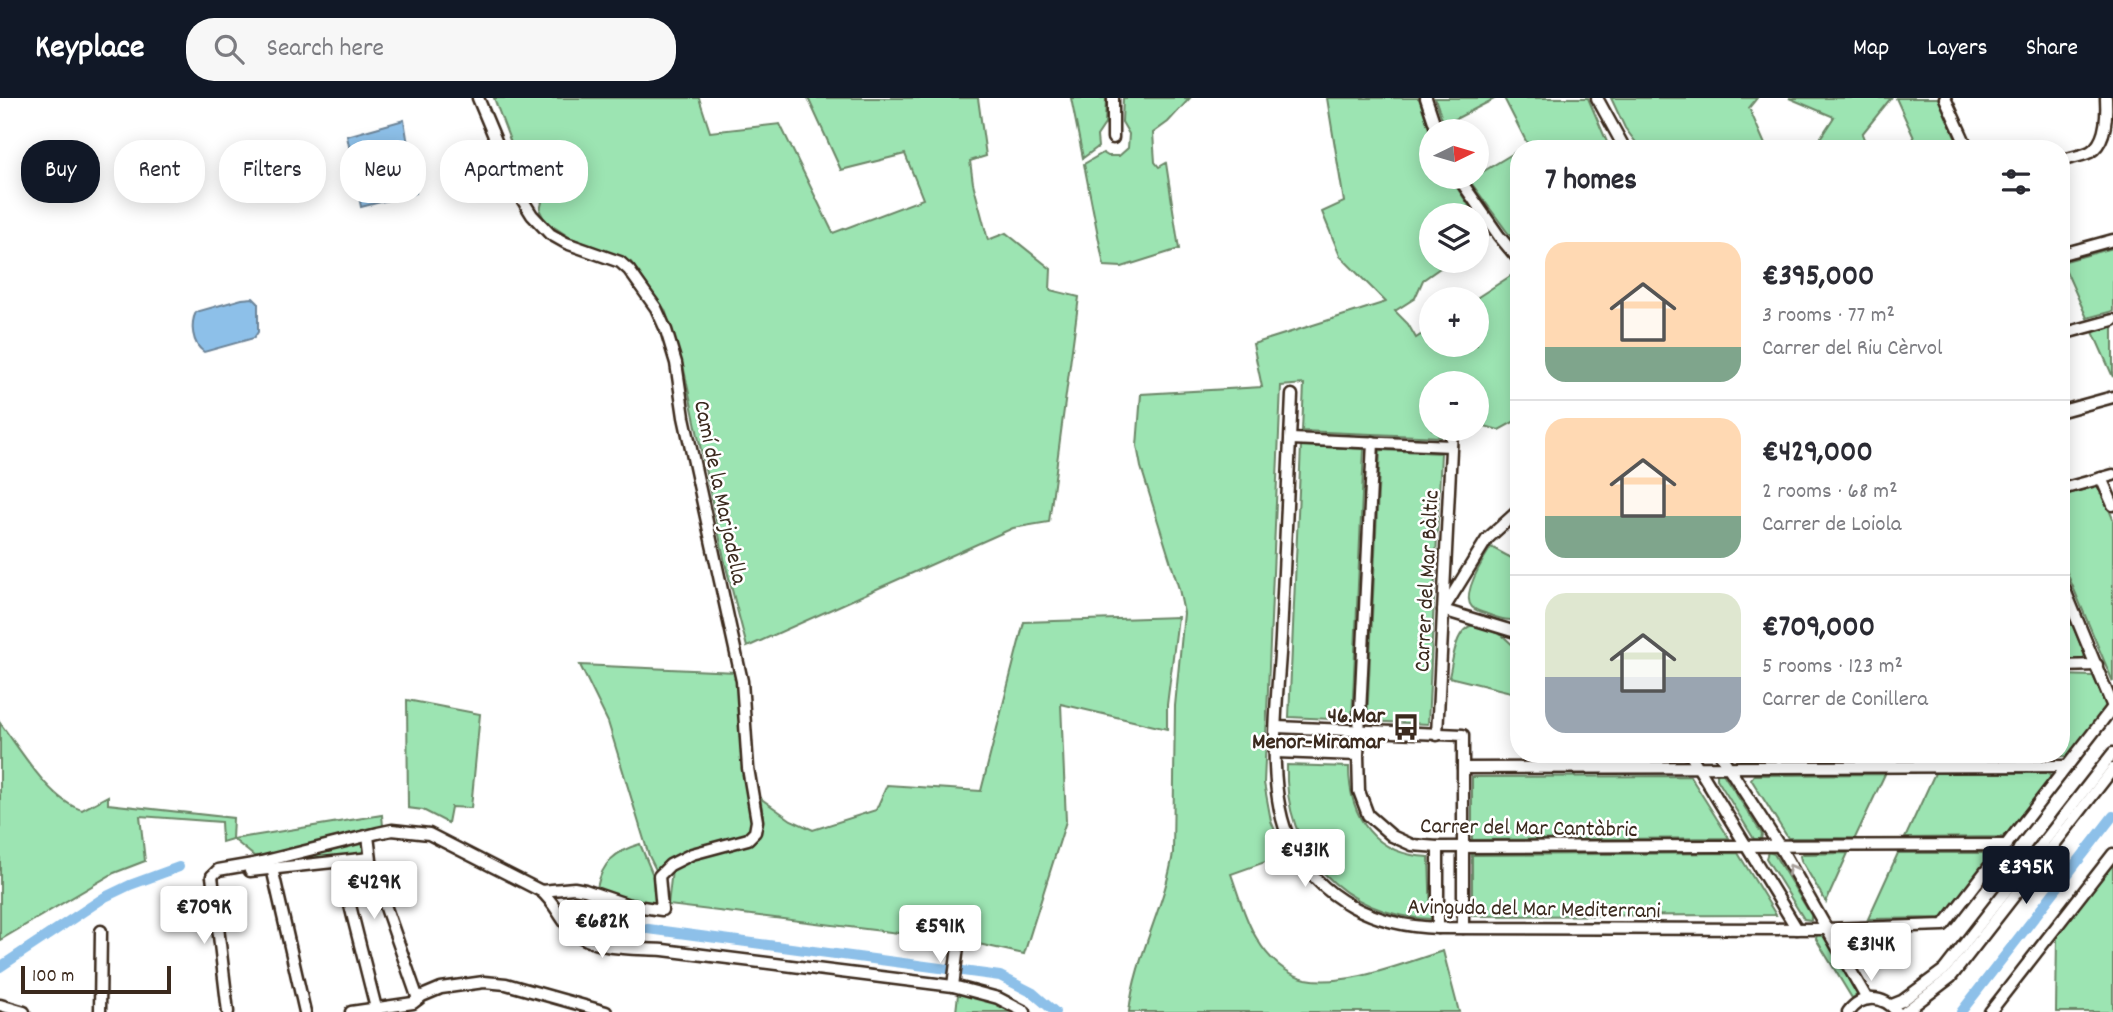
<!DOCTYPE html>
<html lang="en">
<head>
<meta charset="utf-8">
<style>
	:root { --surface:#fff; --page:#f7f7f7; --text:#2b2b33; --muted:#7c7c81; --line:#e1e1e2; --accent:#111827 }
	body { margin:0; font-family:Dekko,sans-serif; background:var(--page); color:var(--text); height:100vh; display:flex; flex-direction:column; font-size:26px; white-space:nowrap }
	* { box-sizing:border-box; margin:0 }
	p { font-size:23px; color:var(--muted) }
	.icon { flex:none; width:38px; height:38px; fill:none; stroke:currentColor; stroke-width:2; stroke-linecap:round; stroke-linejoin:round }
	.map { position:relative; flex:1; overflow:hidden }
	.drawer { position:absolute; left:1510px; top:42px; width:560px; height:623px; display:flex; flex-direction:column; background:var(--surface); border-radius:28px; box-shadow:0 4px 18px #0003 }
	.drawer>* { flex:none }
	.hud { position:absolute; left:21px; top:42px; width:665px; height:63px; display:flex; gap:14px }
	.needle { width:46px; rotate:85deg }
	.tools { position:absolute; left:1419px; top:21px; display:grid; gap:14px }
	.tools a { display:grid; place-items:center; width:70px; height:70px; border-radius:50%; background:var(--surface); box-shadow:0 4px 18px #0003; font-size:35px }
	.scale { position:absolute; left:21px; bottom:18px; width:150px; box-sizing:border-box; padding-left:7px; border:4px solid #3b2a1e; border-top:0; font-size:19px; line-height:24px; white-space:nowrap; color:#3b2a1e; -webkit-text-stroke:5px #fff; paint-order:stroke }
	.price { position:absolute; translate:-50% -60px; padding:0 16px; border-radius:7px; background:#fff; color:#222; font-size:23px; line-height:46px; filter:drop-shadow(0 2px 4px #0008) }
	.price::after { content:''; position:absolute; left:50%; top:42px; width:21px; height:16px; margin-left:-10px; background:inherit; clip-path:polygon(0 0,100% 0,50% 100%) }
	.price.current { background:var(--accent); color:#fff }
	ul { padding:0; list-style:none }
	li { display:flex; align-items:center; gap:21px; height:175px; padding:0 35px }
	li+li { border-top:2px solid var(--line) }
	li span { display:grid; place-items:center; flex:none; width:196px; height:140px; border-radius:21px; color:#555 }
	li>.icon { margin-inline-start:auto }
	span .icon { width:84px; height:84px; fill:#fffc; stroke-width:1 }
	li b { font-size:30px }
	h2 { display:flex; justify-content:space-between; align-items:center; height:84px; padding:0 35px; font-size:30px }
	.tag { padding:0 24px; border-radius:28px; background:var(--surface); box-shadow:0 4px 18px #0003; font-size:24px; line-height:63px }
	.tag.current { background:var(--accent); color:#fff }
	header { display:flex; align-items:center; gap:42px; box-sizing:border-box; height:98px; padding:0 35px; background:var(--accent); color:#fff }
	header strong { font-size:33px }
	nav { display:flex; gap:38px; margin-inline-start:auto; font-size:24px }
	.search { width:490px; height:63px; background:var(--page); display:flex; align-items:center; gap:18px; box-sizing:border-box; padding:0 24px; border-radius:28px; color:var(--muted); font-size:26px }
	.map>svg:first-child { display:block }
	.green { fill:#9ce4b2; stroke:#6c8768; stroke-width:2 }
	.water { fill:#8dc0e9; stroke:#6c8498; stroke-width:2 }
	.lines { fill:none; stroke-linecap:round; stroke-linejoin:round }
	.canal { stroke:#8dc0e9; stroke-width:10 }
	.street-casing { stroke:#3b2a1e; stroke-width:15 }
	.street { stroke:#fff; stroke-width:10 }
	.oneway { stroke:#a79f9a }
	.labels { text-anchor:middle; stroke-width:5; stroke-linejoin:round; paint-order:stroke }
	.street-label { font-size:23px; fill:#3b2a1e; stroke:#fff }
	.poi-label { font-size:23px; font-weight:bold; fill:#3b2a1e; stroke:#fff; text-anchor:end }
</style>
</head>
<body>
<header>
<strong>Keyplace</strong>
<div class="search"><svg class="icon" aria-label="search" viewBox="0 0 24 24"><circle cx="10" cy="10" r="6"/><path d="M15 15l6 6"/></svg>Search here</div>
<nav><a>Map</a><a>Layers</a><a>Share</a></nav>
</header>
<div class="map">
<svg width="2113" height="914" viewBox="0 0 2113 914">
	<rect width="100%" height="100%" fill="#fff"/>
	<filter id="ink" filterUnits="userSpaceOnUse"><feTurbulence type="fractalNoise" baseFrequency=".0143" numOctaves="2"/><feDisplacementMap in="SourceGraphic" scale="14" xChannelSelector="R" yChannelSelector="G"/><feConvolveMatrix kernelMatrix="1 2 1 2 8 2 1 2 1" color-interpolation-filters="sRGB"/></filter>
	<g filter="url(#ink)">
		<g class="green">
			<path d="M494,0H699L710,34L780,26L833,135L923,101L905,56L841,72L808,0H978L986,58L970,63L973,85L988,142L1006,135L1051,171L1050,192L1079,199L1049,424L1013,430L747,549L725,465L683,267L665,212L631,164L569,139L545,123L540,113L542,104L533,97L528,82V67L511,45Z"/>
			<path d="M1071,0H1106L1105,26L1097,38L1098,49L1083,60Z"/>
			<path d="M1123,0H1190L1168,24L1153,35L1155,64L1159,69L1166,65L1179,151L1122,169L1104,168L1084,66L1103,55L1108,58H1119L1128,50L1129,36L1122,24Z"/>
			<path d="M1327,0H1419L1431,37L1432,79H1450L1475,117H1432V163H1450L1423,182L1415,200L1395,213L1408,226L1416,240L1431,230L1432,247H1477L1475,201L1518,173L1519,321L1499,332L1477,326V285H1432V331H1442L1441,339L1302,333L1304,286L1281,288L1264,685L1271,723L1285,757L1231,776C1239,798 1245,822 1257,841C1268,860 1285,876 1306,881C1347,889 1404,865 1443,853L1459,914H1129C1135,859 1165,809 1173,755L1175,608L1184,515L1179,491L1141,369L1137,348L1141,296L1262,289L1253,246L1386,204L1340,158L1322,114L1344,104Z"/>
			<path d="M1435,0H1496L1444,27Z"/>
			<path d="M1504,0H1588L1610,51H1522L1528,47Z"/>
			<path d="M1611,0H1757L1749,10L1767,51H1641L1625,30Z"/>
			<path d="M1789,0H1891L1862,36L1868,51H1813L1834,19Z"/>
			<path d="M1896,0H1938L1960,51H1919Z"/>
			<path d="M1519,52V150L1469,82Z"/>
			<path d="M2113,150V213L2087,220L2062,164Z"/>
			<path d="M2113,228V279L2093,234Z"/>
			<path d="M1301,348L1364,351L1352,622L1289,619Z"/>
			<path d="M1380,352L1441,355L1428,626L1367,623Z"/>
			<path d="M2099,387L2113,421V584L2062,463V398Z"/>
			<path d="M1491,449L1519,464V521C1507,524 1499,520 1487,516C1482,514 1476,513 1472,509C1460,497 1484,460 1491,449Z"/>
			<path d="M2062,502L2085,557L2082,562H2062Z"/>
			<path d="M1178,519L1167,607V631L1061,606L1066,723L1024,856L965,843L668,807L672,772L682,764L752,742C768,731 763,717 760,700L791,722L813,732L876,712L887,687L981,693L1024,524Z"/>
			<path d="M1476,527L1502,537L1519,553V596L1449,579C1453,563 1455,527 1476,527Z"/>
			<path d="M580,567L736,574L742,657L752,718L750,732L746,737L684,756L662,768L660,780L649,758L608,624Z"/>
			<path d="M2062,577L2093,578L2106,605V609L2068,658L1942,660L1944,656H2062Z"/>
			<path d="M407,602L480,616L471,710L451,709L448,725L423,712L408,710Z"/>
			<path d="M0,625C21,652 49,702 82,712L108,698V706L233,720L232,741L222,744L221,724L140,718L145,763L114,775L0,842Z"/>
			<path d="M1735,656H1894L1892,661H1740Z"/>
			<path d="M1287,667L1349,669C1349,720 1375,757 1429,759L1431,821C1343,818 1283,754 1287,667Z"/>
			<path d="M1722,674L1762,736L1761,742L1754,741L1717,681V676Z"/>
			<path d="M1935,675H2046L2050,677V681L2005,739L1905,740Z"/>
			<path d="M1885,676L1855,740H1788L1751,681L1754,677Z"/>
			<path d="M1690,678L1729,740L1472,742V679Z"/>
			<path d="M382,717L383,728L279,757L254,758L233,741Z"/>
			<path d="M364,743L366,760L253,766Z"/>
			<path d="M640,746L657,787L659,803L656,806L620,800L597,790C602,764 616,753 640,746Z"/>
			<path d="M1768,754L1774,756L1811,817V822L1804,821L1766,760Z"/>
			<path d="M1738,755L1776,817L1472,818V757Z"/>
			<path d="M1848,755L1826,804L1801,762L1800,758L1803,756Z"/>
			<path d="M1898,755H1984L1988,757L1989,761L1942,820L1868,821Z"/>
			<path d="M2113,764V914H2056L2057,836Z"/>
			<path d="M1817,835H1823L1860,895L1852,900L1816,841Z"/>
			<path d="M958,896L982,899L1013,914H956Z"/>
		</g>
		<g class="water">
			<path d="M404,22L416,95L361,109L347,38Z"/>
			<path d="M253,200L258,205V234L254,240L204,254C192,246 190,226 196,214L242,201Z"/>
		</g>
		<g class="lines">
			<g class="canal">
				<path d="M589,815L641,830L1000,878L1033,895L1055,914"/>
				<path d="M0,869L105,799L130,787L179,769"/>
				<path d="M1961,914L2113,718"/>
			</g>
			<defs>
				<g id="street">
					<path d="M478,0L517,93L532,117L550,136L566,145L620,164L629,172L656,210L666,232L676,265L684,319L742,583L748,670L757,723L755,734L748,741L692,756L670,767L659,778L662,812L629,807L585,792L574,790L541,793"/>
					<path d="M1426,0L1437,33"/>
					<path d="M1597,0L1625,51"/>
					<path d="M1945,0L1968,51"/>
					<path d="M1113,40V0"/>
					<path d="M2062,62C2070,60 2082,58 2090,54C2107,44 2107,17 2106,0"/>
					<path d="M1458,79L1499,138L1519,162"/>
					<path d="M2062,156L2113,142"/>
					<path d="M2062,236L2113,222"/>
					<path d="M1292,297C1289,378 1285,459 1281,540C1278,600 1264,691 1291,745C1319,802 1376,828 1438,830L1825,831L1944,827L2113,609"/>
					<path d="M2062,313L2113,299"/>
					<path d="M1291,341L1451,348"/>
					<path d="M1373,344L1358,657L1359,693L1368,717L1392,738L1412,747L1438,749L2007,747"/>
					<path d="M2101,380L2113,407"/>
					<path d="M2062,391L2113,377"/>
					<path d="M1519,412L1487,441L1443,512L1519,535"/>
					<path d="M2062,485L2113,609"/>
					<path d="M2062,568L2097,567"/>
					<path d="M1277,629L1463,637V830"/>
					<path d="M1437,637L1452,331"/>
					<path d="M1276,654L1358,657"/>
					<path d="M1690,656L1797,831"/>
					<path d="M1720,656L1780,749L1867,901"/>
					<path d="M1463,670L2067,668"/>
					<path d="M368,738L372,770L418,901"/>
					<path d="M1438,749V830"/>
					<path d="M339,764L377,914"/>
					<path d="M272,770L305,914"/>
					<path d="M250,773L370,760"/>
					<path d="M212,778L218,772L253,766L378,735L392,732L429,736L541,793C554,804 558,816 568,828C590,854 632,850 663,852L953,888L998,900L1025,914"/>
					<path d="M212,778L228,914"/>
					<path d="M953,888L958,849"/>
					<path d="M0,907L24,914"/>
					<path d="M1892,907L1902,903L1944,872L2113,655"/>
					<path d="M100,914L101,833"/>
					<path d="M351,914L413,905L422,898L441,890L484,884L506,886L606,914"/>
					<path d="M1848,914C1862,896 1883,897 1897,914"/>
					<path d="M1905,914L1951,879L2113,671"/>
					<path d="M1990,914L2113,756"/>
				</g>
			</defs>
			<use href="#street" class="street-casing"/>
			<use href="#street" class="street"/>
		</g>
		<defs><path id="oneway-chevron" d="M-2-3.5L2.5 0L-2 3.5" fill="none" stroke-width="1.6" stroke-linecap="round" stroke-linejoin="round" transform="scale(1.75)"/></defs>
		<use class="oneway" href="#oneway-chevron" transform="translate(1792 771) rotate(-119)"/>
	</g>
	<defs>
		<symbol id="bus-bare" viewBox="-9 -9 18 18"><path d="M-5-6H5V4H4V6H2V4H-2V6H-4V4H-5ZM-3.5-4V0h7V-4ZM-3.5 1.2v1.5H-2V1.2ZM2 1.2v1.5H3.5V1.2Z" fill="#3b2a1e" stroke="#fff" stroke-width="2.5" paint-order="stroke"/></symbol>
	</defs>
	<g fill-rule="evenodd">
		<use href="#bus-bare" x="1387" y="610" width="38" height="38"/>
	</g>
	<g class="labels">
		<g class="street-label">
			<text transform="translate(722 394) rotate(78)" y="8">Camí de la Marjadella</text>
			<text transform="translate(1425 483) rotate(-87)" y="8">Carrer del Mar Bàltic</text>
			<text transform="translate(1529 728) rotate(1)" y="8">Carrer del Mar Cantàbric</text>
			<text transform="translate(1534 809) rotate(1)" y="8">Avinguda del Mar Mediterrani</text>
		</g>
		<g class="poi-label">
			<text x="1385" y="624">46.Mar<tspan x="1385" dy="26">Menor-Miramar</tspan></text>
		</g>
	</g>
</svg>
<div class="tools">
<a><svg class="needle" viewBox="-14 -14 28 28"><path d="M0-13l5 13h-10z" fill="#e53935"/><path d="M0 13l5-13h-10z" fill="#7c7c81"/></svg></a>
<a><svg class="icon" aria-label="layers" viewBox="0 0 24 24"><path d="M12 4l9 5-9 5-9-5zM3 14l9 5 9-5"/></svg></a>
<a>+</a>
<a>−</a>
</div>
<div class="scale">100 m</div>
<b class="price" style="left:1305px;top:791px">€431K</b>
<b class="price current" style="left:2026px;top:808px">€395K</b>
<b class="price" style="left:374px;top:823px">€429K</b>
<b class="price" style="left:204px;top:848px">€709K</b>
<b class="price" style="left:602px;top:862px">€682K</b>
<b class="price" style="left:940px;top:867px">€591K</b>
<b class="price" style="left:1871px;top:885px">€314K</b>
<div class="hud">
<a class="tag current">Buy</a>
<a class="tag">Rent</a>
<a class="tag">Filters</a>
<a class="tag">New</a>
<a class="tag">Apartment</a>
</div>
<section class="drawer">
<h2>7 homes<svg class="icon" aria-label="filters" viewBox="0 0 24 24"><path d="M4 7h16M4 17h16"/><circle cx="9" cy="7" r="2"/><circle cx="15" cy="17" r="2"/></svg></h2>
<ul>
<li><span style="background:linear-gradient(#ffd9b3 75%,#7fa58c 0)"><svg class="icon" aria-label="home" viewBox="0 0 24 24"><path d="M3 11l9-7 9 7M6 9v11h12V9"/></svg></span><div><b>€395,000</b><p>3 rooms · 77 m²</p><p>Carrer del Riu Cèrvol</p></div></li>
<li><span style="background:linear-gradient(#ffd9b3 70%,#7fa58c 0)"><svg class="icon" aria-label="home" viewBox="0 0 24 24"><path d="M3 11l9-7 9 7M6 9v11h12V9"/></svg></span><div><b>€429,000</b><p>2 rooms · 68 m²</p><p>Carrer de Loiola</p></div></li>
<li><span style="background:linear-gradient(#dfe7d0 60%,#9aa5b1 0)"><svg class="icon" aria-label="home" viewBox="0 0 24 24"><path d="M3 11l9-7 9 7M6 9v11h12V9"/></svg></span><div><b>€709,000</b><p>5 rooms · 123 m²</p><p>Carrer de Conillera</p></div></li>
</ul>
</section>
</div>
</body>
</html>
